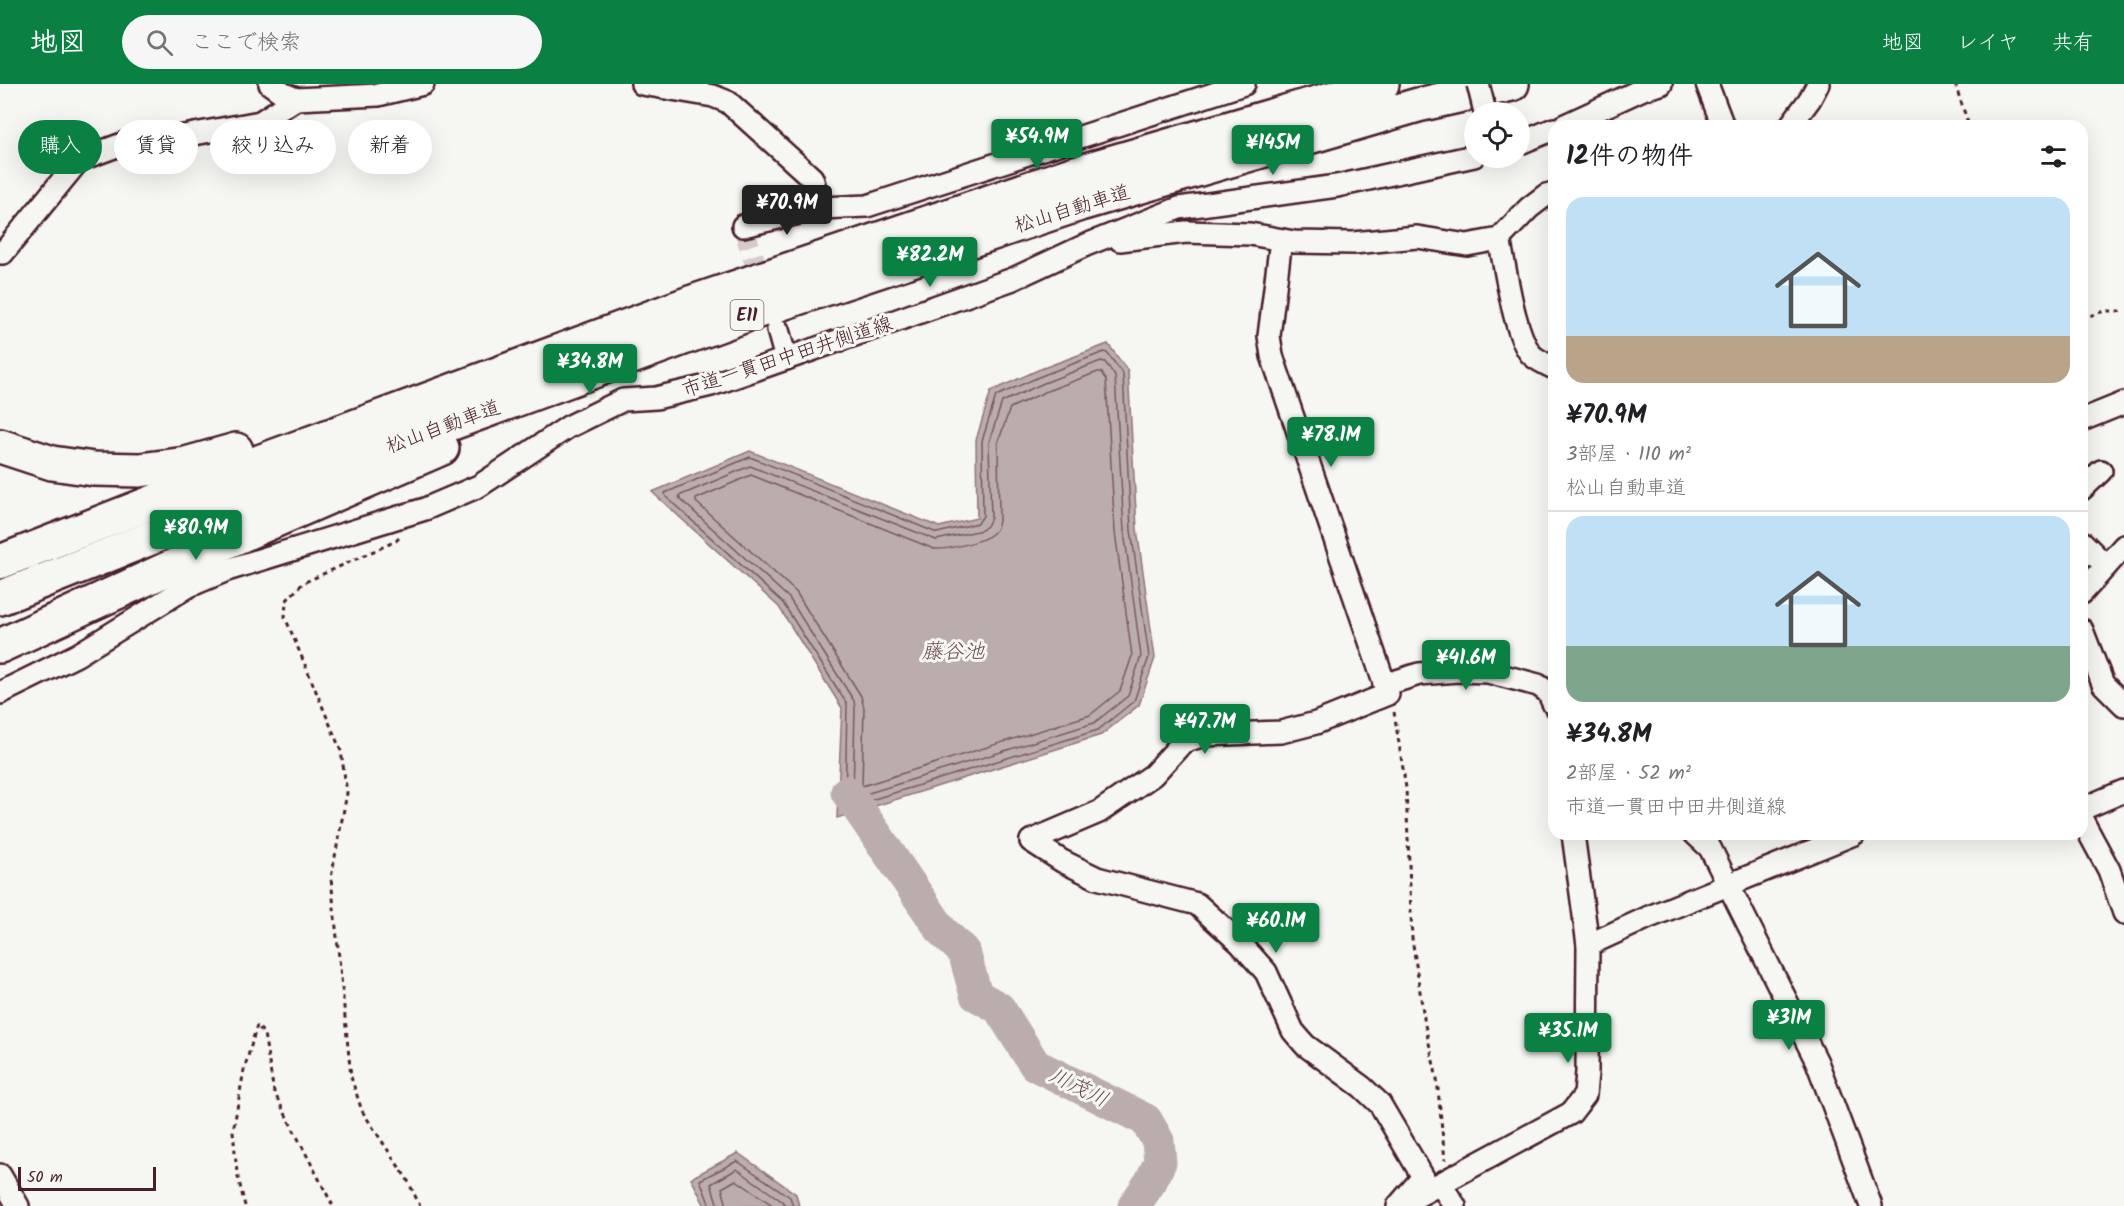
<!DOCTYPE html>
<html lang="ja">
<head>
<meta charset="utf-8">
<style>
	:root { --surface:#fff; --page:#f6f6f6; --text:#202124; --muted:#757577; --line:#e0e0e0; --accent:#0b8043 }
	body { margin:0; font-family:Kalam,"Klee One",sans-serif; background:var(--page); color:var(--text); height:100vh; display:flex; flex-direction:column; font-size:22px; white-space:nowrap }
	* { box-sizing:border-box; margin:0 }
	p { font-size:20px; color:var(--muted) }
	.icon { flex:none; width:33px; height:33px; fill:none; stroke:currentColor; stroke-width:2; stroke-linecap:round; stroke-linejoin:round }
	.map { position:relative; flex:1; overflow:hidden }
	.side { position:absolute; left:1548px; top:36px; width:540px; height:720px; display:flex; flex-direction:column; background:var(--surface); border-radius:18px; box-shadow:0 6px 24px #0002 }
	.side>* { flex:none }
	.top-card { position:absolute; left:18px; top:36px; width:570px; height:54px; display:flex; gap:12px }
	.buttons { position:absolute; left:1464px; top:18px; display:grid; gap:12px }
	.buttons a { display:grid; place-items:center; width:66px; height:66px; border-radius:50%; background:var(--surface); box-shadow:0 6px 24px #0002; font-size:30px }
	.scale { position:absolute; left:18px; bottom:15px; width:138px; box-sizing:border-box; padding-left:6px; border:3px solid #4a1f2b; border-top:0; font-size:16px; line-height:21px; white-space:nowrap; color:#4a1f2b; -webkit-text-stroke:4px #f6f6f2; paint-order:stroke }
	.price { position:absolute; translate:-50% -51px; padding:0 14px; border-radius:6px; background:var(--accent); color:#fff; font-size:20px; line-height:39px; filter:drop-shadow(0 2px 3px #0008) }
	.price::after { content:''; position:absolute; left:50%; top:36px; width:18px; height:14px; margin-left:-9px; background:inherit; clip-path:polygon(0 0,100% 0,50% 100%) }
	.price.selected { background:#222; color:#fff }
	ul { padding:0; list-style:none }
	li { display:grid; align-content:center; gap:12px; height:318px; padding:0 18px }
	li+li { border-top:2px solid var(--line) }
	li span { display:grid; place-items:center; height:186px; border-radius:18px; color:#555 }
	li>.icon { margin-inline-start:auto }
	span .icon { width:108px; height:108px; fill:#fffc; stroke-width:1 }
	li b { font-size:26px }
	h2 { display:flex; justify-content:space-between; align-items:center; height:72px; padding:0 18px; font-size:26px }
	.chip { padding:0 21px; border-radius:27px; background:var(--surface); box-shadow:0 6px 24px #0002; font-size:21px; line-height:54px }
	.chip.selected { background:var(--accent); color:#fff }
	header { display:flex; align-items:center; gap:36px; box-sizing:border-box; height:84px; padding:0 30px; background:var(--accent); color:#fff }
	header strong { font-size:28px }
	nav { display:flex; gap:33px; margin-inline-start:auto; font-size:21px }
	.search { width:420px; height:54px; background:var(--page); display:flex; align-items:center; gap:15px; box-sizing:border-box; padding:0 21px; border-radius:33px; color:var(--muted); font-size:22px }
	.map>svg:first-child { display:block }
	.water { fill:#bbadae; stroke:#8e747a; stroke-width:1.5 }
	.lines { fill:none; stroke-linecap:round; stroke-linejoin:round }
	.shore { stroke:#77585f; stroke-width:1.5 }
	.river { stroke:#bbadae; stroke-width:33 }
	.minor-tunnel { stroke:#d4cbca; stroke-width:21; stroke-dasharray:21 10; stroke-linecap:butt }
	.minor-casing { stroke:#4a1f2b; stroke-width:26 }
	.motorway-casing { stroke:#4a1f2b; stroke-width:38 }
	.path { stroke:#4a1f2b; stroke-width:3; stroke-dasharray:4.5 4.5; stroke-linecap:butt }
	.minor { stroke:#f6f6f2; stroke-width:21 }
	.motorway { stroke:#f6f6f2; stroke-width:33 }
	.minor-bridge-casing { stroke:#4a1f2b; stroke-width:26; stroke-linecap:butt }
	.minor-bridge { stroke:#f6f6f2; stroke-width:21 }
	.labels { text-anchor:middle; stroke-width:6; stroke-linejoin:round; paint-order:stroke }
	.shield { fill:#f6f6f2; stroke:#7e6067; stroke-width:1.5 }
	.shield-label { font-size:18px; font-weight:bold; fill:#4a1f2b }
	.street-label { font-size:20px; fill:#4a1f2b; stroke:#f6f6f2 }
	.water-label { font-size:21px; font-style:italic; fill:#6c4a52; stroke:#f6f6f2 }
</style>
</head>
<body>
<header>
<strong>地図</strong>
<div class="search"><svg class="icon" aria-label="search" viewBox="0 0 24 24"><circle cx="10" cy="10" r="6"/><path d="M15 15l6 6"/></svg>ここで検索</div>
<nav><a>地図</a><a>レイヤ</a><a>共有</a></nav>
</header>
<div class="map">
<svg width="2124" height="1122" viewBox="0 0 2124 1122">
	<rect width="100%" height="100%" fill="#f6f6f2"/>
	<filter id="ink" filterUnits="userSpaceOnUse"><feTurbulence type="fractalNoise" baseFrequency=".0167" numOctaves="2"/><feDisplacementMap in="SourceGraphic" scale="12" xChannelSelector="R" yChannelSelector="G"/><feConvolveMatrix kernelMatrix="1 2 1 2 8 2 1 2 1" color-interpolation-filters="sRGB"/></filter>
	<g filter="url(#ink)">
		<g class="water">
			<path d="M1108,260L1128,287L1137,445L1155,574L1139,621L1101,651L837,734L842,624L779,523L652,408L750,367L939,443L977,434L976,356L991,307L1038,286Z"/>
			<path d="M738,1069L796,1110L799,1122H705L691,1094Z"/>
		</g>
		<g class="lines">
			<g class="shore">
				<path d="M1104,268L1107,269L1123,290L1131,446L1149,573L1134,617L1098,646L845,724L847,620L783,519L666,413L665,409L750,373L937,449L978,439L983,432L982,357L996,312L1041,292Z"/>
				<path d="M1101,277L1105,278L1115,292L1124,447L1141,572L1128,612L1094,639L853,714L855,624L854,617L789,514L680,415L679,412L750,382L936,456L982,446L987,442L991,434L989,358L1002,318L1044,299Z"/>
				<path d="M1098,288H1101L1106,296L1115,448L1132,572L1120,607L1090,631L862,702L864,624L861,612L796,508L696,418V415L751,391L934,465C946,466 983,458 992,450C996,447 998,443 999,437L998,359L1010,324L1047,307Z"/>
				<path d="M710,1122L700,1096L737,1077L790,1113L793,1122"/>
				<path d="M718,1122L711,1100L737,1085L783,1118L785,1122"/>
				<path d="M727,1122L722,1104L736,1096L774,1122"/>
			</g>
			<path class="river" d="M847,708L942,847L964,868L976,911L999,924L1035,981L1146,1036L1158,1057L1160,1078L1151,1097L1134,1122"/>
			<path class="minor-tunnel" d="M743,142L764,206"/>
			<defs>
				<g id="minor">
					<path d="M270,0L284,10L296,15L378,11L423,0"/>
					<path d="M642,0L713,12L728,18L812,94L821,124"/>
					<path d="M1707,0L1723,42"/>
					<path d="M1563,42L1643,5L1661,0"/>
					<path d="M1790,42L1810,15L1818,0"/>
					<path d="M1520,59L1554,45"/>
					<path d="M743,142L821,124L867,122L1244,0"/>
					<path d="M1499,155C1506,184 1513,246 1530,269C1535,276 1547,280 1554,284"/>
					<path d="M1120,156L1186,148L1250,150L1294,158L1353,159L1417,153L1467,161L1499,155L1529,124L1546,111L1554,109"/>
					<path d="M0,169H3L79,76L125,59L156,57L260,38L296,15"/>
					<path d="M778,246L786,275"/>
					<path d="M2082,336L2124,319"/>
					<path d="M2082,405L2101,387"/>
					<path d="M2082,458L2106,482"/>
					<path d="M2082,509L2124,462"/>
					<path d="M2082,546L2103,600L2124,621"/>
					<path d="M1384,601L1419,590L1458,587L1488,588L1538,601L1548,608L1554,621"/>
					<path d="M0,609L77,571L189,502L227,486L425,425L479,402L568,343L623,316L656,314L711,301L895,237L1013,195L1086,161L1179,124L1337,102L1474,72"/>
					<path d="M2082,725L2124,707"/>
					<path d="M2082,736L2109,786L2124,829"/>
					<path d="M1695,750L1710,764L1817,978L1871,1122"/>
					<path d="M1031,757L1099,728L1153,691L1183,658L1204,651L1281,648L1316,639L1388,610L1272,272L1269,252L1281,156"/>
					<path d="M1031,757L1062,777L1097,794L1197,820L1240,859L1266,888L1293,947L1305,961L1362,1003L1380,1020L1423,1093L1398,1122"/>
					<path d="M1588,861L1649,833L1854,750"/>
					<path d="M0,1091L18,1122"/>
					<path d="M1440,1100L1455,1122"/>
					<path d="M1410,1116L1571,1029L1585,1011L1587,988L1588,861L1573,750"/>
				</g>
				<g id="motorway">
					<path d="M0,362L52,379L94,385L140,386L186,380L236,366"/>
					<path d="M0,478L202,399L690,219L1075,89L1382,0"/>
					<path d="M0,514L289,399L746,231L1080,120L1418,21L1512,0"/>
					<path d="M0,562L230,456L442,364"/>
				</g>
			</defs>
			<use href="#minor" class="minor-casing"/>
			<use href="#motorway" class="motorway-casing"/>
			<g class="path">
				<path d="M1955,0L1969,42"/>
				<path d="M2082,235L2104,227H2124"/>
				<path d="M399,454L396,457L303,499L286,517L285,533L341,667L347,709L331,794L351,993L362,1027L407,1095L420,1122"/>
				<path d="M1394,628L1406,704L1412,854L1425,941L1437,995L1445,1076"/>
				<path d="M245,1122L237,1089L233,1047L244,986L257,941L264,950L274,1008L333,1122"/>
			</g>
			<use href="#minor" class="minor"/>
			<use href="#motorway" class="motorway"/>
			<defs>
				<path id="minor-bridge" d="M1478,0L1485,28"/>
			</defs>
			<use href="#minor-bridge" class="minor-bridge-casing"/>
			<use href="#minor-bridge" class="minor-bridge"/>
		</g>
	</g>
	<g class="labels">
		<rect class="shield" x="730.5" y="216" width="33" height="30" rx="4.5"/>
		<g class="shield-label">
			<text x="747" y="237">E11</text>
		</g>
		<g class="street-label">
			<text transform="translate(1072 124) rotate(-17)" y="7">松山自動車道</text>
			<text transform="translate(787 272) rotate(-18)" y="7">市道一貫田中田井側道線</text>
			<text transform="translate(443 342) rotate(-20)" y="7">松山自動車道</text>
		</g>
		<g class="water-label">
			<text x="953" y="574">藤谷池</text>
			<text transform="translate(1079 1003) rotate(26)" y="7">川茂川</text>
		</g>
	</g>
</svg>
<div class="buttons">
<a><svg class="icon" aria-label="locate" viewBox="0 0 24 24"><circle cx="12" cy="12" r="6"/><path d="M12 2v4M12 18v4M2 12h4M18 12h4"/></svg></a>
</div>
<div class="scale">50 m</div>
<b class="price" style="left:1037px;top:86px">¥54.9M</b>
<b class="price" style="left:1273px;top:92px">¥145M</b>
<b class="price selected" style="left:787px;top:152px">¥70.9M</b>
<b class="price" style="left:930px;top:204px">¥82.2M</b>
<b class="price" style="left:590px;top:311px">¥34.8M</b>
<b class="price" style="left:1331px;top:384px">¥78.1M</b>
<b class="price" style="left:196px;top:477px">¥80.9M</b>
<b class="price" style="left:1466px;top:607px">¥41.6M</b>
<b class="price" style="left:1205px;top:671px">¥47.7M</b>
<b class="price" style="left:1276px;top:870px">¥60.1M</b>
<b class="price" style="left:1789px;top:967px">¥31M</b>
<b class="price" style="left:1568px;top:980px">¥35.1M</b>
<div class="top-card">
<a class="chip selected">購入</a>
<a class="chip">賃貸</a>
<a class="chip">絞り込み</a>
<a class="chip">新着</a>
</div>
<section class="side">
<h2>12件の物件<svg class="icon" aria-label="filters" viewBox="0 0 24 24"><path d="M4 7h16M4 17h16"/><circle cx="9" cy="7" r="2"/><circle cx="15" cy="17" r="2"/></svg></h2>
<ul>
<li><span style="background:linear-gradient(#bfe0f5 75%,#b9a48a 0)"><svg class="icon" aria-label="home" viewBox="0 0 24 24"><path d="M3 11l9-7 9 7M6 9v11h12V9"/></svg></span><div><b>¥70.9M</b><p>3部屋 · 110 m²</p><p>松山自動車道</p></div></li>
<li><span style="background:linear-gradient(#bfe0f5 70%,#7fa58c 0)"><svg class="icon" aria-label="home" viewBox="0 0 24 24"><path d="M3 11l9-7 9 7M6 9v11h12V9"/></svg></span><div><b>¥34.8M</b><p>2部屋 · 52 m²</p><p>市道一貫田中田井側道線</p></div></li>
</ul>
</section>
</div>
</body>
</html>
